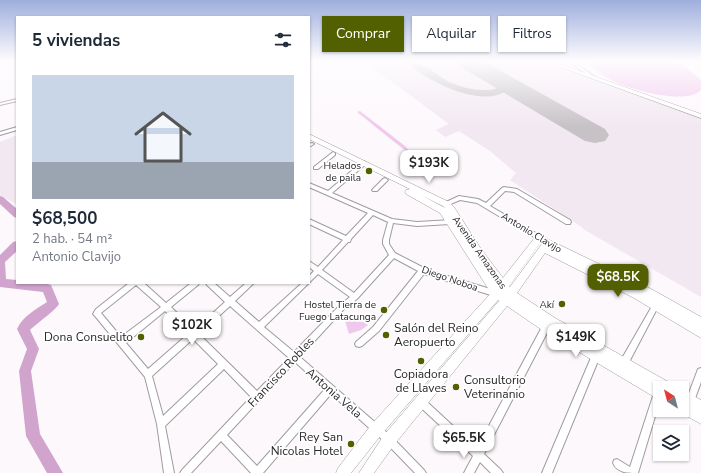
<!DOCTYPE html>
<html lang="es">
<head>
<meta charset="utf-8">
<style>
	:root { --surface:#fff; --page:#f2f2f3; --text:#1f2937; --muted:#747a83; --accent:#536001 }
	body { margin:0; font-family:"Nunito Sans",sans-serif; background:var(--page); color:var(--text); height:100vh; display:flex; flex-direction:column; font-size:15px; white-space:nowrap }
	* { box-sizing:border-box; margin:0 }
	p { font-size:13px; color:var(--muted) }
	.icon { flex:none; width:22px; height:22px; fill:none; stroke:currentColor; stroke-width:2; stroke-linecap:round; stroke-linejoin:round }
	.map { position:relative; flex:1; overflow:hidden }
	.details { position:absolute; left:16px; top:16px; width:294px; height:268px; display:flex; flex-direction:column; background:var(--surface); border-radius:0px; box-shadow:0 1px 3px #0004 }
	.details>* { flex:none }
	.top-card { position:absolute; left:322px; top:16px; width:319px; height:36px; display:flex; gap:8px }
	.needle { width:26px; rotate:324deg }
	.controls { position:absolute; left:653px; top:381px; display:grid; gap:8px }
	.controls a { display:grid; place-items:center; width:36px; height:36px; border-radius:0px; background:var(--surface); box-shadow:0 1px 3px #0004; font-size:20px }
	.price { position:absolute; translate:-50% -34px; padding:0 9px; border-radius:8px; background:#fff; color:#222; font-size:13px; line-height:26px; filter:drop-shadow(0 1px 2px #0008) }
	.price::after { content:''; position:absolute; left:50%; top:24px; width:12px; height:9px; margin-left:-6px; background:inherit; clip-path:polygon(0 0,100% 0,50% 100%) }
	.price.current { background:var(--accent); color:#fff }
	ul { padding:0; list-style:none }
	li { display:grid; align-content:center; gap:8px; height:212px; padding:0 16px }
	li span { display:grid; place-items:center; height:124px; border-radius:0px; color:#555 }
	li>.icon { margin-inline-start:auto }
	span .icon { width:72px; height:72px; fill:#fffc; stroke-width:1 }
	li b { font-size:17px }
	h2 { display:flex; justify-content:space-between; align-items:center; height:48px; padding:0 16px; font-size:17px }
	.pill { padding:0 14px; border-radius:0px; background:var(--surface); box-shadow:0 1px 3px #0004; font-size:14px; line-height:36px }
	.pill.current { background:var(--accent); color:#fff }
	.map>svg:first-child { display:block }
	.built { fill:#f2e8f1 }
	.green { fill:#f0c8ed }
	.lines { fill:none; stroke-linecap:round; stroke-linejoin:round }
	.river { fill:#d0a4cd; fill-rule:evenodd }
	.taxiway { fill:#c6c2c6; fill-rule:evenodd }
	.runway { fill:#c6c2c6; fill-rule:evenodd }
	.street-casing { stroke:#9f9b9f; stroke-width:2 }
	.secondary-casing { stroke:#9f9b9f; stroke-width:1 }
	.street { fill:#fff; fill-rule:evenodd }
	.secondary { fill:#fff; fill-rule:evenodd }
	.poi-dot { fill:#536001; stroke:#fff; stroke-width:1.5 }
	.labels { text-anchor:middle; stroke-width:3.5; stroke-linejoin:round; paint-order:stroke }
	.poi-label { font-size:10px; fill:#282728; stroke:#fff; text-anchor:end }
	.street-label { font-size:10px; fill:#282728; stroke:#fff }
	.near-poi-label { font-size:12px; fill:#282728; stroke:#fff; text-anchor:start }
	.near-street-label { font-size:12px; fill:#282728; stroke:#fff }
</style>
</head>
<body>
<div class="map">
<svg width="701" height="473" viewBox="0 0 701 473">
	<rect width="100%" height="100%" fill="#fdf8fc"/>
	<g class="built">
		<path d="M364,61H538L701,118V297L583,229V228L510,180L516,173L490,151L459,131L445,137L436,130L449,124Z"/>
		<path d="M17,135V204L0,196V142Z"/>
	</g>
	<g class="green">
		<path d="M585,61H674L683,65L699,78L701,81V90C686,106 629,89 611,80C602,76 592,68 585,61Z"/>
		<path d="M360,111L405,146L414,156H412L357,112Z"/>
		<path d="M351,314L368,325L361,330L349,334L345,321Z"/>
	</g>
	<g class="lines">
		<g class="river">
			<path d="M0,196L3,197L17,209V218L14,217L0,204Z"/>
			<path d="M17,241V251L5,262L6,279L17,280V283H44L51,285L59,304C56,310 36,324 30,330L39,349L31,371L40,434L63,473H47L26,436L19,371L27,349L17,329C22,317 36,309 47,302L43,292L0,287V255L13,242Z"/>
		</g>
		<path class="taxiway" d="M406,61C421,59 436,75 449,82C461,87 472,90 485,90C494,90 499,89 504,82H510L512,84C494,115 423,81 406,61Z"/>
		<path class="runway" d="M456,61H483L605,129L609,135L605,141L595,143L585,141L459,66Z"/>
		<defs>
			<g id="street">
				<path d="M568,61H572L595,77L592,78Z"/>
				<path d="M17,99V101L0,105V103Z"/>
				<path d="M17,127V130L0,135V132Z"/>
				<path d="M312,143L314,144L309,147V144Z"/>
				<path d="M333,152L335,153V155L318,169H314V167Z"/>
				<path d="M364,161L367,163L366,164L332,193L392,219L417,222L452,220L453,222L452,224H450L417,226L393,223L389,240V244L395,253L428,270L497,291L499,292L500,294L499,296L497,297L424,274L379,331L362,346L359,347L356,346L355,344L356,342L373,327L418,271L394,258L357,299L344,309L300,357L392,437L424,470L426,473H415L386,443L331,394L263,473H251L221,441L191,473H180L182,470L251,397L224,369L165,426L174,473H164L157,424L145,377L95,316L93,314L96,309L129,283H144L166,303L191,283H199L198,285L171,307L194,330L225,302L207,285L206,283H214L230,297L246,283H254L235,301L259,322L302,283H309V276L314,271L309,267V261L318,267L343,240L309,224V219L346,236L368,213L309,187V183L328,191L362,162ZM373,215L388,222L383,240V244L389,255L354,293L322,270L348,242H350L351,239ZM318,274L350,297L340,305L294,352L264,327ZM136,285L161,307L121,337L101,313ZM230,306L289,358L257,391L199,334ZM165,311L188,334L148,369L126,343ZM193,339L218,364L163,416L152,376ZM295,362L325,389L257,466L227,435Z"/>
				<path d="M385,178L388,180L377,191H373L372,190L383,179Z"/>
				<path d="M504,187L517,189L570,220L571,222L570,224H566L514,192L505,191L490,206L541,236L542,238L541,240H539L477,203L460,200L446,206L443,204L444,203L459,196L478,199L486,203L502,188Z"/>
				<path d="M657,300L659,301L660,303L627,366L624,367L621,366L620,363L621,360L655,301Z"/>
				<path d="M546,324L549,325L550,327L549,329L484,454L501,470L503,473H491L480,462L474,473H464L473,456L419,406L418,403L419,400L422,399L425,400L477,448L543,325Z"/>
				<path d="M596,352L599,353L600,356L552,473H542L593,353Z"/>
				<path d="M701,368V382L693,404L690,405L687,404L686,401L698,369Z"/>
				<path d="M658,389L660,390V400L638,473C628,473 617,473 613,463L614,460L617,459L630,467L654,393L655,390Z"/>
			</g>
			<g id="secondary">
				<path d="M544,61H551L701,114V118Z"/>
				<path d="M309,134L449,202L454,207L481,249L503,278L536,236L539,235L653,290L701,317V338L634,298L545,253L517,293L555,318L672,384L674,388H660V400L656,398L542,330L507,306L394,445L374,473H359L384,435L499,301L498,300L381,435L351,473H336L338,468L371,425L491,293L440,213L406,194L405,192L406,190L410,189L309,139ZM421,195L443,206L445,208ZM540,243L542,244L510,287L509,286Z"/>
				<path d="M682,390L701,400V424L678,411L677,410H682Z"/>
			</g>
		</defs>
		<use href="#street" class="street-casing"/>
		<use href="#secondary" class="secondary-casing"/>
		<use href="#street" class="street"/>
		<use href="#secondary" class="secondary"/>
	</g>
	<linearGradient id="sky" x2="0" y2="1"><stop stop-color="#9eaedd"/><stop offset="0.48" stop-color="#fefcfe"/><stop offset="1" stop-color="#fefcfe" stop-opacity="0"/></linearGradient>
	<rect width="701" height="127" fill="url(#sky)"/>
	<g class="poi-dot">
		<circle cx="369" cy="171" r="4"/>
		<circle cx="562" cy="304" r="4"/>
		<circle cx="384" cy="310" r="4"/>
		<circle cx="386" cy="335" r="4"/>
		<circle cx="141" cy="337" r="4"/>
		<circle cx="421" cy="361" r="4"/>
		<circle cx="456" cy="387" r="4"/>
		<circle cx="351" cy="444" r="4"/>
	</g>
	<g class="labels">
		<g class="poi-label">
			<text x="361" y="169">Helados<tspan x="361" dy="12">de paila</tspan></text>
			<text x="376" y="308">Hostel Tierra de<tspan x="376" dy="12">Fuego Latacunga</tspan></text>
			<text x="554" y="308">Akí</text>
		</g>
		<g class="street-label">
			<text transform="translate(532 232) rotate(31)" y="4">Antonio Clavijo</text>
			<text transform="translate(480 252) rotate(55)" y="4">Avenida Amazonas</text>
			<text transform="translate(450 278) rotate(19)" y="4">Diego Noboa</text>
		</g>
		<g class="near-poi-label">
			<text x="394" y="332">Salón del Reino<tspan x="394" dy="14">Aeropuerto</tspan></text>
			<text x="133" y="341" text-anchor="end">Dona Consuelito</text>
			<text x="421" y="378" text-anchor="middle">Copiadora<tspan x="421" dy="14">de Llaves</tspan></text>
			<text x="464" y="384">Consultorio<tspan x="464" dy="14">Veterinanio</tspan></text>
			<text x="343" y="441" text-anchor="end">Rey San<tspan x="343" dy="14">Nicolas Hotel</tspan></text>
		</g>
		<g class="near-street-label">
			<text transform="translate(281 372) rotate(-47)" y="4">Francisco Robles</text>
			<text transform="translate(334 393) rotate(41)" y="4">Antonia Vela</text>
		</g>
	</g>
</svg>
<div class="controls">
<a><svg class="needle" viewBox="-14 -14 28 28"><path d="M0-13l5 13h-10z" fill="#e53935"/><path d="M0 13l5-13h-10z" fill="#747a83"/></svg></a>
<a><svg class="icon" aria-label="layers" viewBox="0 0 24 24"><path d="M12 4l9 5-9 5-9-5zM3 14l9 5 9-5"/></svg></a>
</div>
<b class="price" style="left:429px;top:184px">$193K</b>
<b class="price current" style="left:618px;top:298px">$68.5K</b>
<b class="price" style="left:192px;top:346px">$102K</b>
<b class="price" style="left:576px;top:358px">$149K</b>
<b class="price" style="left:464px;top:459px">$65.5K</b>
<div class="top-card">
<a class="pill current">Comprar</a>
<a class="pill">Alquilar</a>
<a class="pill">Filtros</a>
</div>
<section class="details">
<h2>5 viviendas<svg class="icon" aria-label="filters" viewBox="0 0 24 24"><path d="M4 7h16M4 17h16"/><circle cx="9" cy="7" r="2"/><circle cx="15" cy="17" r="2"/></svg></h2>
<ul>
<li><span style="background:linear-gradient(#c9d6e8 70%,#9aa5b1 0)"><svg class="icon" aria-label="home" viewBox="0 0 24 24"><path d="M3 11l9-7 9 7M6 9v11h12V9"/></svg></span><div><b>$68,500</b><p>2 hab. · 54 m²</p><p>Antonio Clavijo</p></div></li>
</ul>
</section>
</div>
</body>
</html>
